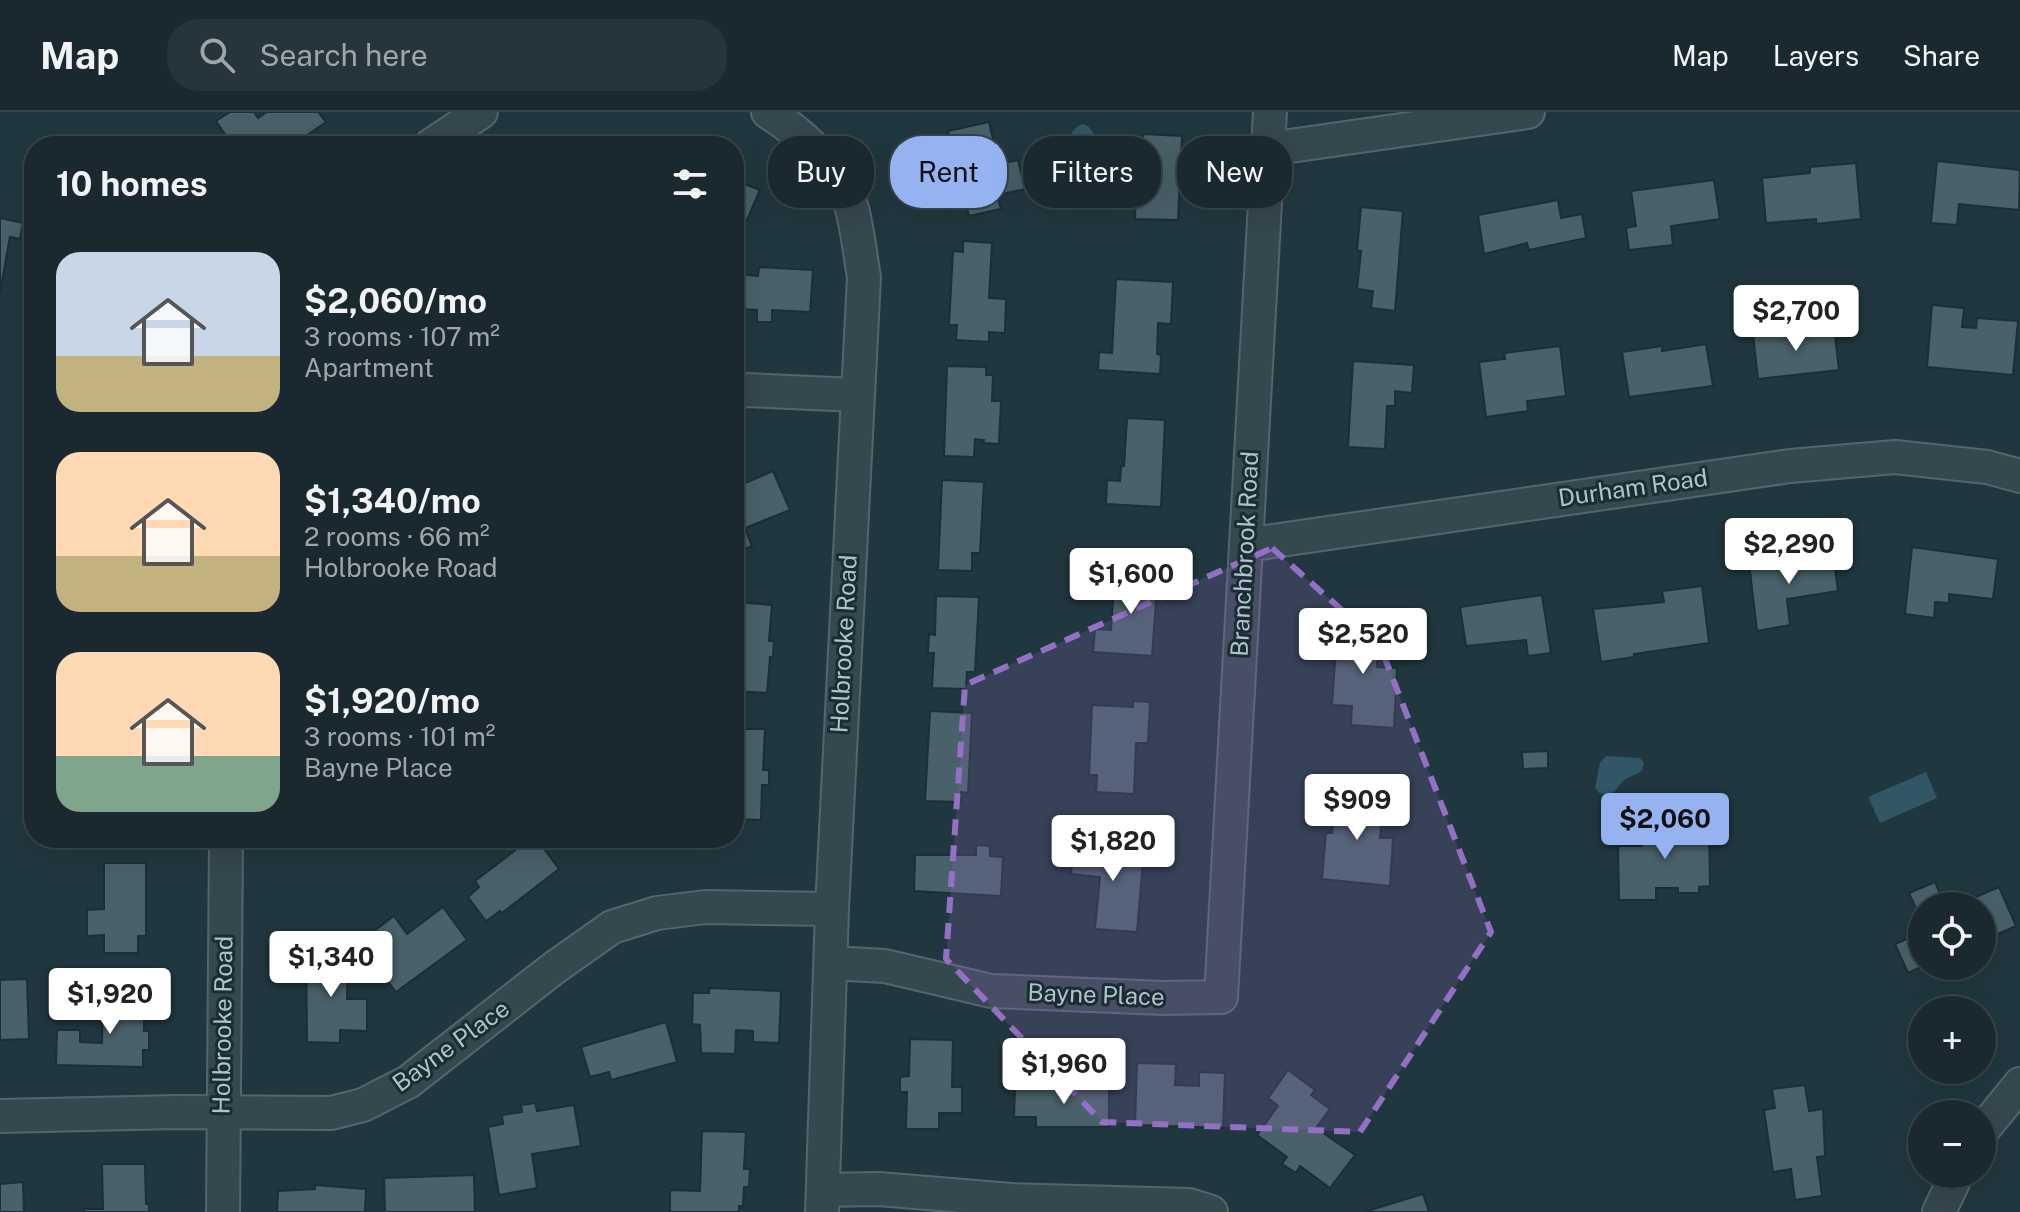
<!DOCTYPE html>
<html lang="en">
<head>
<meta charset="utf-8">
<style>
	:root { --surface:#19292f; --page:#26353b; --text:#f1f3f6; --muted:#9fa6aa; --line:#37454b; --accent:#95b2f1 }
	body { margin:0; font-family:"Public Sans",sans-serif; background:var(--page); color:var(--text); height:100vh; display:flex; flex-direction:column; font-size:30px; white-space:nowrap }
	* { box-sizing:border-box; margin:0 }
	p { font-size:26px; color:var(--muted) }
	.icon { flex:none; width:44px; height:44px; fill:none; stroke:currentColor; stroke-width:2; stroke-linecap:round; stroke-linejoin:round }
	.map { position:relative; flex:1; overflow:hidden }
	.side { position:absolute; left:24px; top:24px; width:720px; height:712px; display:flex; flex-direction:column; background:var(--surface); border-radius:32px; box-shadow:0 8px 32px #0002,0 0 0 2px var(--line) }
	.side>* { flex:none }
	.top-card { position:absolute; left:768px; top:24px; width:760px; height:72px; display:flex; gap:16px }
	.tools { position:absolute; left:1908px; top:780px; display:grid; gap:16px }
	.tools a { display:grid; place-items:center; width:88px; height:88px; border-radius:50%; background:var(--surface); box-shadow:0 8px 32px #0002,0 0 0 2px var(--line); font-size:40px }
	.price { position:absolute; translate:-50% -68px; padding:0 18px; border-radius:8px; background:#fff; color:#222; font-size:26px; line-height:52px; filter:drop-shadow(0 2px 4px #0008) }
	.price::after { content:''; position:absolute; left:50%; top:48px; width:24px; height:18px; margin-left:-12px; background:inherit; clip-path:polygon(0 0,100% 0,50% 100%) }
	.price.current { background:var(--accent); color:#111 }
	ul { padding:0; list-style:none }
	li { display:flex; align-items:center; gap:24px; height:200px; padding:0 32px }
	li span { display:grid; place-items:center; flex:none; width:224px; height:160px; border-radius:24px; color:#555 }
	li>.icon { margin-inline-start:auto }
	span .icon { width:96px; height:96px; fill:#fffc; stroke-width:1 }
	li b { font-size:34px }
	h2 { display:flex; justify-content:space-between; align-items:center; height:96px; padding:0 32px; font-size:34px }
	.chip { padding:0 28px; border-radius:32px; background:var(--surface); box-shadow:0 8px 32px #0002,0 0 0 2px var(--line); font-size:28px; line-height:72px }
	.chip.current { background:var(--accent); color:#111 }
	header { display:flex; align-items:center; gap:48px; box-sizing:border-box; height:112px; padding:0 40px; background:var(--surface); border-bottom:2px solid var(--line) }
	header strong { font-size:38px }
	nav { display:flex; gap:44px; margin-inline-start:auto; font-size:28px }
	.search { width:560px; height:72px; background:var(--page); display:flex; align-items:center; gap:20px; box-sizing:border-box; padding:0 28px; border-radius:32px; color:var(--muted); font-size:30px }
	.map>svg:first-child { display:block }
	.water { fill:#315766 }
	.building { fill:#49616a; stroke:#1c2e36; stroke-width:2 }
	.lines { fill:none; stroke-linecap:round; stroke-linejoin:round }
	.street-casing { stroke:#53656d; stroke-width:36 }
	.street { stroke:#35474f; stroke-width:32 }
	.marked { fill:#9370c4; fill-opacity:0.2; stroke:#9370c4; stroke-width:6; stroke-dasharray:16 10; stroke-linejoin:round }
	.labels { text-anchor:middle; stroke-width:6; stroke-linejoin:round; paint-order:stroke }
	.street-label { font-size:24px; fill:#b1c2ca; stroke:#1a2c34 }
</style>
</head>
<body>
<header>
<strong>Map</strong>
<div class="search"><svg class="icon" aria-label="search" viewBox="0 0 24 24"><circle cx="10" cy="10" r="6"/><path d="M15 15l6 6"/></svg>Search here</div>
<nav><a>Map</a><a>Layers</a><a>Share</a></nav>
</header>
<div class="map">
<svg width="2020" height="1100" viewBox="0 0 2020 1100">
	<rect width="100%" height="100%" fill="#21373f"/>
	<g class="water">
		<path d="M1084,12L1089,15L1096,25L1093,63L1090,68L1081,71C1063,62 1062,15 1084,12Z"/>
		<path d="M1606,644L1640,646L1644,651L1642,659C1637,663 1628,664 1623,669C1614,679 1615,684 1600,682L1595,676L1600,651Z"/>
		<path d="M1926,660L1937,686L1880,711L1868,685Z"/>
	</g>
	<g class="building">
		<path d="M230,0H254L258,6L267,0H318L326,10L291,34H233L216,9Z"/>
		<path d="M989,10L999,52L1018,48L1025,77L997,83L1001,97L969,104L961,69L954,71L951,56L956,55L948,19Z"/>
		<path d="M1143,22L1182,24L1178,108L1135,107L1136,68H1141Z"/>
		<path d="M1937,49L2020,58L2019,98L1959,92L1957,113L1931,111Z"/>
		<path d="M1856,51L1861,107L1816,112V107L1766,111L1762,66L1810,61V55Z"/>
		<path d="M734,68L760,78L743,117L734,113Z"/>
		<path d="M1714,68L1720,107L1671,114L1673,133L1629,138L1626,116L1636,114L1631,79Z"/>
		<path d="M1558,88L1561,106L1582,102L1586,126L1529,138L1527,131L1484,142L1478,103Z"/>
		<path d="M1361,95L1403,99L1395,199L1371,196L1373,179L1357,177L1361,139L1357,138Z"/>
		<path d="M0,106L23,111L20,127L10,125L0,180Z"/>
		<path d="M963,129L992,131L989,186L1006,187L1005,221L989,220V230L956,228L957,213H949L953,139L963,140Z"/>
		<path d="M759,155L813,158L810,200L772,198V210H757V198L738,197V194H734V162L758,164Z"/>
		<path d="M1116,167L1173,170L1171,212L1158,211L1157,242L1161,243L1160,262L1098,258L1099,240L1112,241Z"/>
		<path d="M1932,193L1964,196L1962,215L1976,216L1977,206L2018,209L2013,263L1927,255Z"/>
		<path d="M1834,215L1839,258L1758,267L1753,222Z"/>
		<path d="M1706,232L1713,274L1629,285L1622,240L1662,234V239Z"/>
		<path d="M1560,234L1566,284L1527,289L1528,299L1486,305L1479,250L1505,247L1504,241Z"/>
		<path d="M1353,249L1414,253L1412,281L1395,279V294H1387L1385,337L1348,335Z"/>
		<path d="M947,254L986,255V263H993L992,289H1001L999,332L983,331L984,328L975,327L974,345L944,344Z"/>
		<path d="M1127,306L1165,308L1161,395L1106,392L1107,368L1120,369L1121,354H1124Z"/>
		<path d="M773,359L790,398L745,416L752,434L734,441V370L736,375Z"/>
		<path d="M942,368L984,370L980,441H972V459L938,458Z"/>
		<path d="M1912,435L1998,447L1993,487L1949,482V491L1935,490L1934,506L1905,502Z"/>
		<path d="M1833,441L1838,479L1787,487L1790,513L1757,519L1749,451Z"/>
		<path d="M1115,459L1158,462L1152,544L1093,540L1095,517L1111,518Z"/>
		<path d="M1702,474L1709,531L1634,542V545L1601,550L1593,497L1664,490L1662,479Z"/>
		<path d="M1542,483L1551,541L1528,544L1526,528L1466,534L1460,495Z"/>
		<path d="M936,484L979,485L975,560H967L966,577L932,576L934,541H928L929,522L935,523Z"/>
		<path d="M734,490L772,493L769,529H774L773,545H770L767,581L734,579Z"/>
		<path d="M1338,509L1380,512L1377,555L1397,556L1394,616L1351,613L1352,594L1332,593Z"/>
		<path d="M1133,589L1150,590L1148,631H1136L1134,682L1096,680L1097,663H1089L1092,593L1133,595Z"/>
		<path d="M930,599L972,601L968,681L961,680V690L925,689Z"/>
		<path d="M734,617H765L763,658H769V673H762L761,708L734,707Z"/>
		<path d="M1548,639V656L1523,657L1522,640Z"/>
		<path d="M1336,678L1379,681L1377,707H1382L1380,726H1393L1390,774L1322,767L1326,721H1332Z"/>
		<path d="M1641,711H1709L1710,774L1699,775V781H1678V776H1656V788H1619L1618,734H1642Z"/>
		<path d="M531,726H536L559,757L502,801L500,799L486,809L468,785L479,775L475,769Z"/>
		<path d="M576,726H631L633,733L618,737L616,731L598,736L597,732L580,738Z"/>
		<path d="M1074,731L1144,737L1137,820L1095,817L1100,765L1071,762Z"/>
		<path d="M976,733L990,734V744L1003,745L1001,784L914,779L915,743H976Z"/>
		<path d="M104,751H146V824H138V841H104V823L87,824V798L104,797Z"/>
		<path d="M1935,770L1945,794H1922L1923,854L1908,861L1895,832L1916,823L1909,807L1919,803L1909,781Z"/>
		<path d="M1999,775L2016,814L1982,829V794H1955Z"/>
		<path d="M443,795L467,828L396,880L377,856L381,853L376,846L380,843L366,825L394,804L407,822Z"/>
		<path d="M306,840L348,841L347,887H367V919L340,918V931L307,930Z"/>
		<path d="M27,867L29,927L0,928V868Z"/>
		<path d="M709,876L781,879L779,931L753,930V919L736,918L735,942L701,941L700,913L692,912L693,881H709Z"/>
		<path d="M103,881L145,882L144,919H149V938H143V955L56,953L57,918H80V930L102,931Z"/>
		<path d="M666,910L677,950L611,968L609,960L590,965L581,935Z"/>
		<path d="M910,927L953,928L952,975H962V1001H939V1017H906L907,980H900V965L909,964Z"/>
		<path d="M1137,951L1176,952L1175,973L1199,974V960L1225,961L1223,1016L1135,1013Z"/>
		<path d="M1288,958L1315,978L1311,983L1330,997L1316,1016L1355,1043L1330,1076L1300,1054L1296,1061L1282,1052L1287,1045L1257,1023L1278,994L1268,986Z"/>
		<path d="M1805,973L1809,999L1823,997L1825,1044L1817,1045L1822,1084L1795,1088L1791,1057L1773,1060L1764,998L1775,996L1772,977Z"/>
		<path d="M1015,975L1109,976V1015H1036V1005H1014Z"/>
		<path d="M535,991L537,999L574,993L581,1034L532,1042L537,1076L499,1083L488,1015L503,1012L502,1003L522,1000L521,993Z"/>
		<path d="M702,1019L746,1020L744,1057H750L749,1075H744L743,1094H739V1100H670V1078L700,1079Z"/>
		<path d="M102,1052H145L146,1092H149V1100H84V1097H103Z"/>
		<path d="M474,1063L475,1100H385L384,1066Z"/>
		<path d="M23,1070L24,1100H0V1072Z"/>
		<path d="M315,1073L366,1077L365,1100H277L278,1079L315,1077Z"/>
		<path d="M1423,1082L1429,1100H1364Z"/>
	</g>
	<g class="lines">
		<defs>
			<g id="street">
				<path d="M768,0C801,21 842,57 852,97C858,119 860,143 864,165L832,797L822,1100"/>
				<path d="M430,34L481,0"/>
				<path d="M1269,37L1528,0"/>
				<path d="M734,281L746,278L856,283"/>
				<path d="M1246,433L1790,354L1895,345L1987,355L2020,364"/>
				<path d="M831,851L885,854L991,879L1163,886L1221,885L1270,0"/>
				<path d="M0,1004L177,1000L331,1001L363,993L408,970L554,856L612,815L657,801L706,795L832,797"/>
				<path d="M1982,1019L2020,972"/>
				<path d="M823,1078L879,1077L1011,1088L1189,1093L1211,1100"/>
				<path d="M223,1100L226,726"/>
				<path d="M1939,1100L1957,1062"/>
			</g>
		</defs>
		<use href="#street" class="street-casing"/>
		<use href="#street" class="street"/>
	</g>
	<path class="marked" d="M1272,436L1379,531L1491,820L1360,1020L1102,1010L946,847L965,573Z"/>
	<g class="labels">
		<g class="street-label">
			<text transform="translate(1633 376) rotate(-8)" y="8">Durham Road</text>
			<text transform="translate(1245 442) rotate(-87)" y="8">Branchbrook Road</text>
			<text transform="translate(844 532) rotate(-87)" y="8">Holbrooke Road</text>
			<text transform="translate(1096 883) rotate(2)" y="8">Bayne Place</text>
			<text transform="translate(223 913) rotate(-89)" y="8">Holbrooke Road</text>
			<text transform="translate(451 934) rotate(-36)" y="8">Bayne Place</text>
		</g>
	</g>
</svg>
<div class="tools">
<a><svg class="icon" aria-label="locate" viewBox="0 0 24 24"><circle cx="12" cy="12" r="6"/><path d="M12 2v4M12 18v4M2 12h4M18 12h4"/></svg></a>
<a>+</a>
<a>−</a>
</div>
<b class="price" style="left:1796px;top:241px">$2,700</b>
<b class="price" style="left:1789px;top:474px">$2,290</b>
<b class="price" style="left:1131px;top:504px">$1,600</b>
<b class="price" style="left:1363px;top:564px">$2,520</b>
<b class="price" style="left:1357px;top:730px">$909</b>
<b class="price current" style="left:1665px;top:749px">$2,060</b>
<b class="price" style="left:1113px;top:771px">$1,820</b>
<b class="price" style="left:331px;top:887px">$1,340</b>
<b class="price" style="left:110px;top:924px">$1,920</b>
<b class="price" style="left:1064px;top:994px">$1,960</b>
<div class="top-card">
<a class="chip">Buy</a>
<a class="chip current">Rent</a>
<a class="chip">Filters</a>
<a class="chip">New</a>
</div>
<section class="side">
<h2>10 homes<svg class="icon" aria-label="filters" viewBox="0 0 24 24"><path d="M4 7h16M4 17h16"/><circle cx="9" cy="7" r="2"/><circle cx="15" cy="17" r="2"/></svg></h2>
<ul>
<li><span style="background:linear-gradient(#c9d6e8 65%,#c2b280 0)"><svg class="icon" aria-label="home" viewBox="0 0 24 24"><path d="M3 11l9-7 9 7M6 9v11h12V9"/></svg></span><div><b>$2,060/mo</b><p>3 rooms · 107 m²</p><p>Apartment</p></div></li>
<li><span style="background:linear-gradient(#ffd9b3 65%,#c2b280 0)"><svg class="icon" aria-label="home" viewBox="0 0 24 24"><path d="M3 11l9-7 9 7M6 9v11h12V9"/></svg></span><div><b>$1,340/mo</b><p>2 rooms · 66 m²</p><p>Holbrooke Road</p></div></li>
<li><span style="background:linear-gradient(#ffd9b3 65%,#7fa58c 0)"><svg class="icon" aria-label="home" viewBox="0 0 24 24"><path d="M3 11l9-7 9 7M6 9v11h12V9"/></svg></span><div><b>$1,920/mo</b><p>3 rooms · 101 m²</p><p>Bayne Place</p></div></li>
</ul>
</section>
</div>
</body>
</html>
